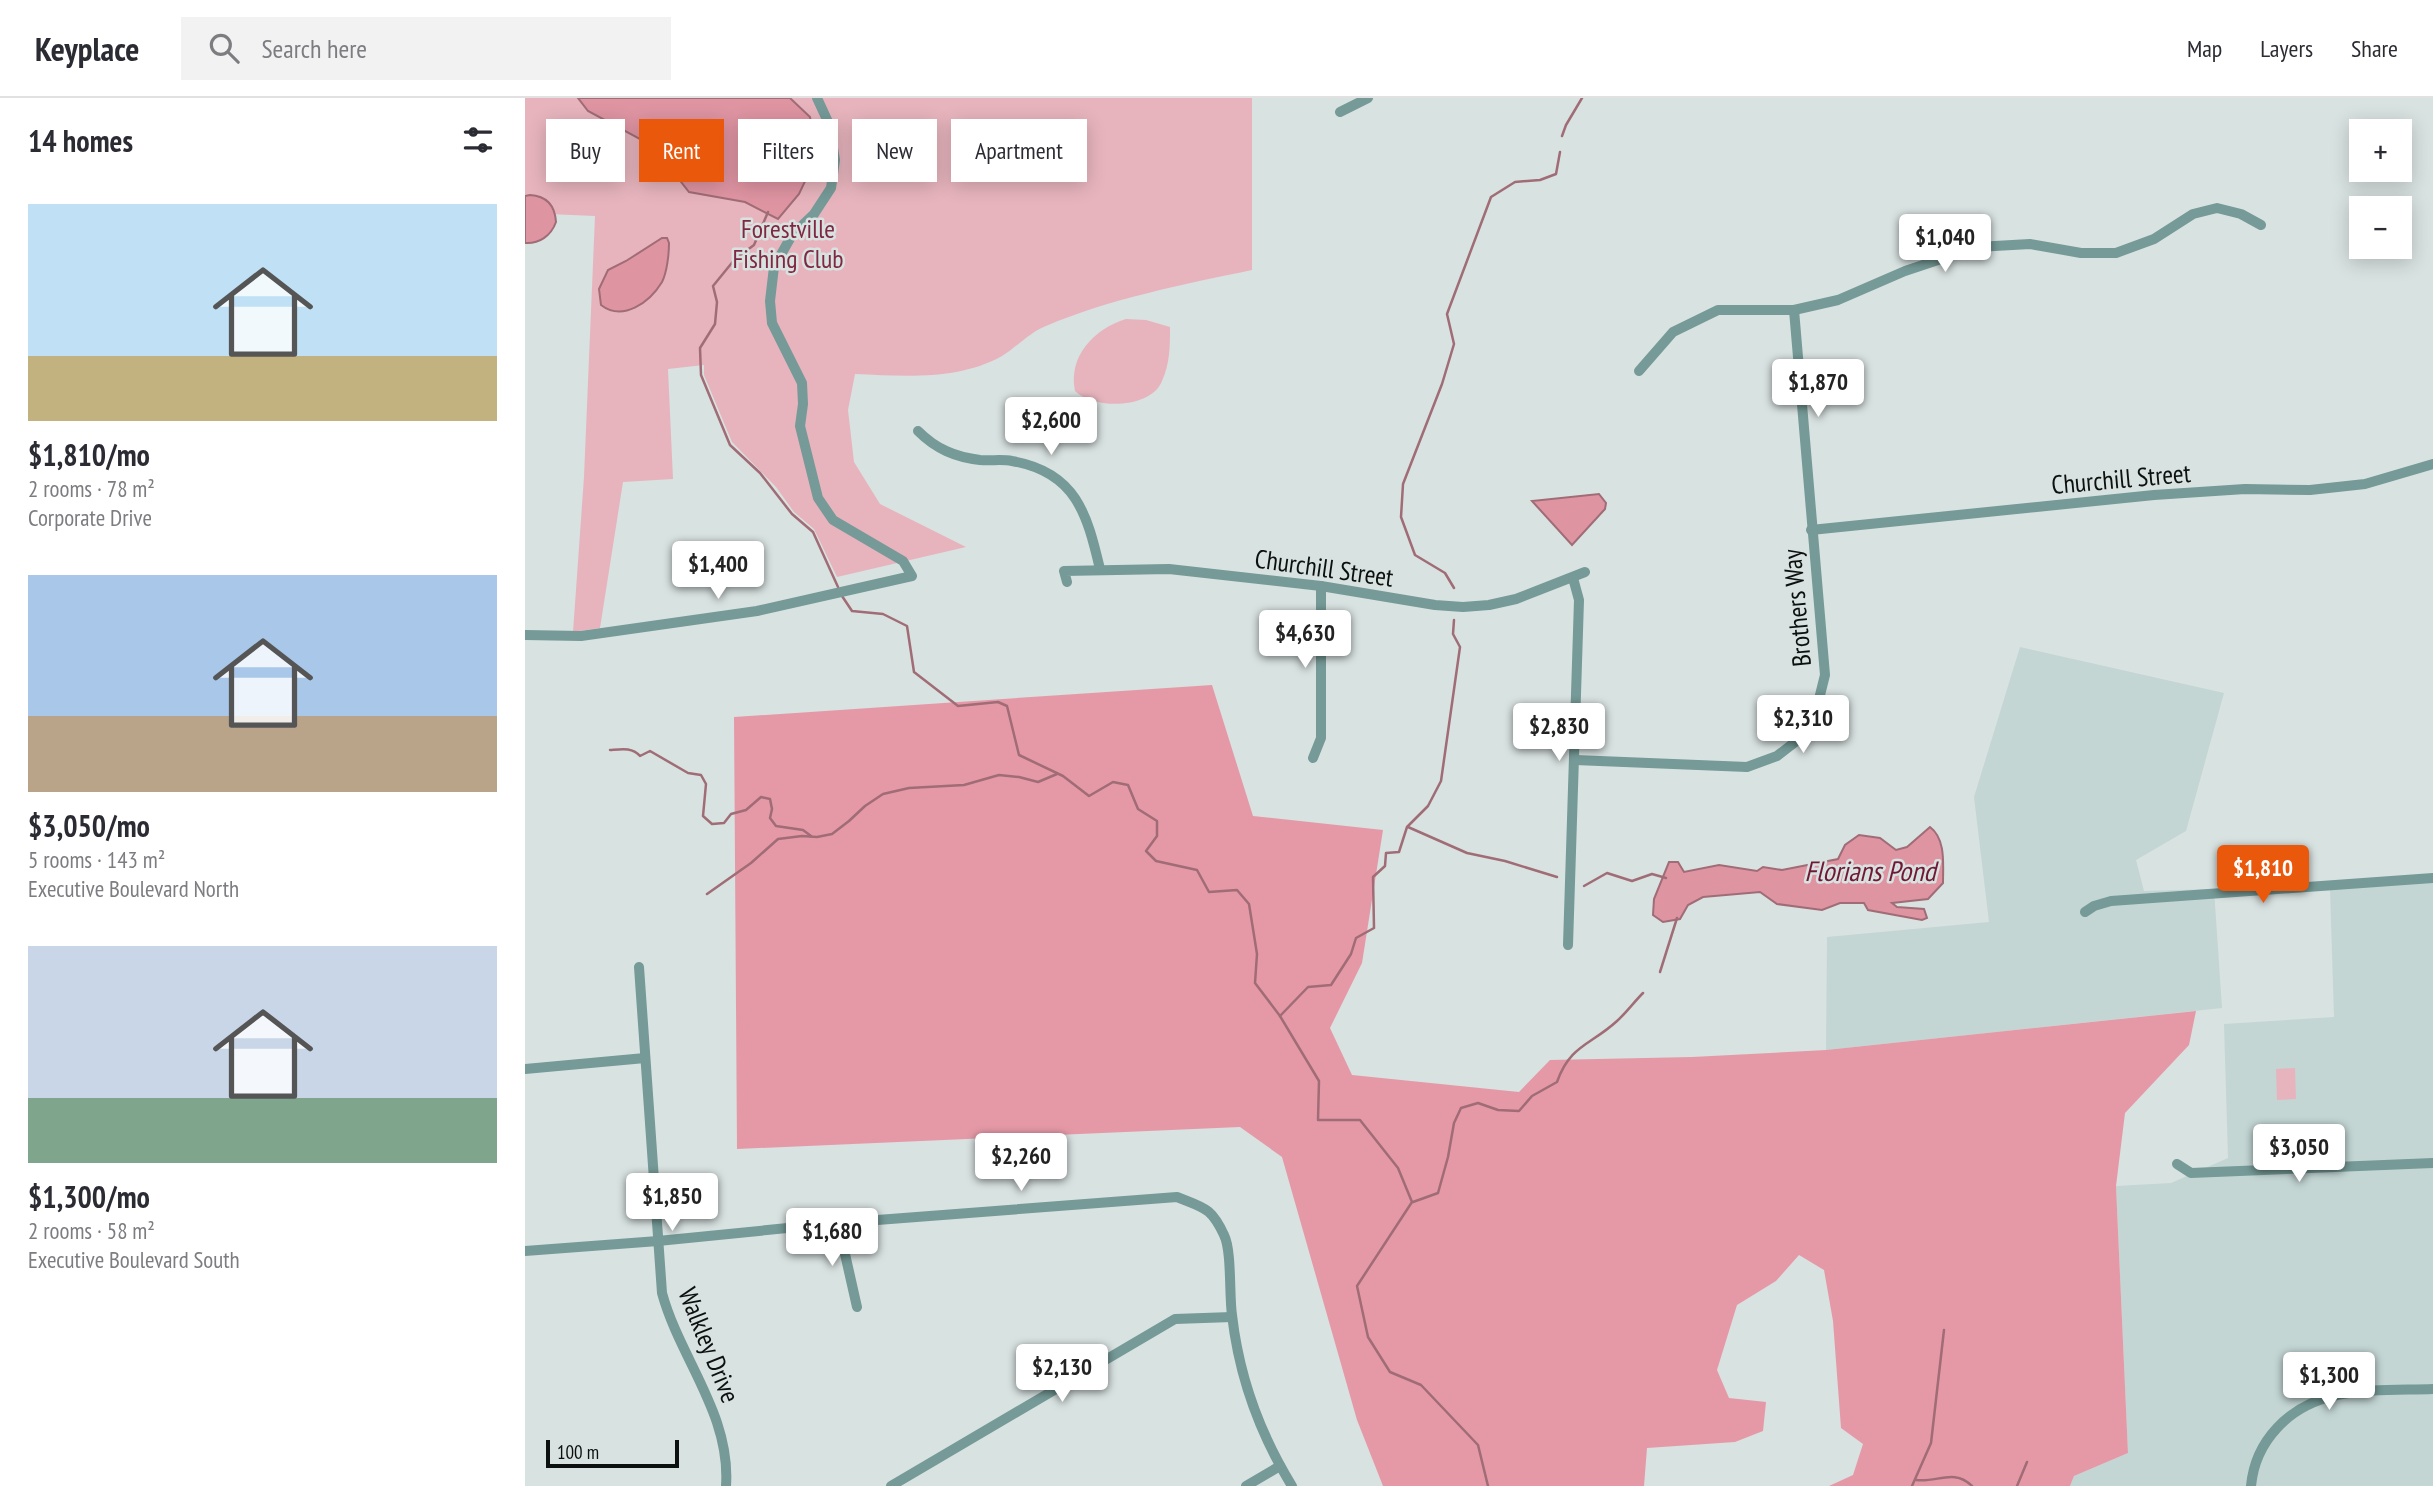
<!DOCTYPE html>
<html lang="en">
<head>
<meta charset="utf-8">
<style>
	:root { --surface:#fff; --page:#f2f2f3; --text:#2b2b33; --muted:#7c7c81; --line:#e1e1e2; --accent:#ea580c }
	body { margin:0; font-family:"PT Sans Narrow",sans-serif; background:var(--page); color:var(--text); height:100vh; display:flex; flex-direction:column; font-size:26px; white-space:nowrap }
	* { box-sizing:border-box; margin:0 }
	p { font-size:23px; color:var(--muted) }
	.icon { flex:none; width:38px; height:38px; fill:none; stroke:currentColor; stroke-width:2; stroke-linecap:round; stroke-linejoin:round }
	.map { position:relative; flex:1; overflow:hidden }
	.panel { display:flex; flex-direction:column; background:var(--surface); width:525px }
	.panel>* { flex:none }
	.top-card { position:absolute; left:21px; top:21px; width:665px; height:63px; display:flex; gap:14px }
	.controls { position:absolute; left:1824px; top:21px; display:grid; gap:14px }
	.controls a { display:grid; place-items:center; width:63px; height:63px; border-radius:0px; background:var(--surface); box-shadow:0 4px 18px #0003; font-size:35px }
	.scale { position:absolute; left:21px; bottom:18px; width:133px; box-sizing:border-box; padding-left:7px; border:4px solid #0c100f; border-top:0; font-size:19px; line-height:24px; white-space:nowrap; color:#0c100f; -webkit-text-stroke:5px #d8e2e1; paint-order:stroke }
	.price { position:absolute; translate:-50% -60px; padding:0 16px; border-radius:7px; background:#fff; color:#222; font-size:23px; line-height:46px; filter:drop-shadow(0 2px 4px #0008) }
	.price::after { content:''; position:absolute; left:50%; top:42px; width:21px; height:16px; margin-left:-10px; background:inherit; clip-path:polygon(0 0,100% 0,50% 100%) }
	.price.selected { background:var(--accent); color:#fff }
	ul { padding:0; list-style:none }
	li { display:grid; align-content:center; gap:14px; height:371px; padding:0 28px }
	li span { display:grid; place-items:center; height:217px; border-radius:0px; color:#555 }
	li>.icon { margin-inline-start:auto }
	span .icon { width:126px; height:126px; fill:#fffc; stroke-width:1 }
	li b { font-size:30px }
	h2 { display:flex; justify-content:space-between; align-items:center; height:84px; padding:0 28px; font-size:30px }
	.tag { padding:0 24px; border-radius:0px; background:var(--surface); box-shadow:0 4px 18px #0003; font-size:24px; line-height:63px }
	.tag.selected { background:var(--accent); color:#fff }
	header { display:flex; align-items:center; gap:42px; box-sizing:border-box; height:98px; padding:0 35px; background:var(--surface); border-bottom:2px solid var(--line) }
	header strong { font-size:33px }
	nav { display:flex; gap:38px; margin-inline-start:auto; font-size:24px }
	.search { width:490px; height:63px; background:var(--page); display:flex; align-items:center; gap:18px; box-sizing:border-box; padding:0 24px; border-radius:0px; color:var(--muted); font-size:26px }
	main { display:flex; flex:1; min-height:0 }
	.map>svg:first-child { display:block }
	.built { fill:#c3d6d4 }
	.green { fill:#e7b4bd }
	.forest { fill:#e599a7 }
	.water { fill:#df94a2; stroke:#a06c76; stroke-width:2 }
	.lines { fill:none; stroke-linecap:round; stroke-linejoin:round }
	.stream { stroke:#a06c76; stroke-width:2.5 }
	.minor { stroke:#759a97; stroke-width:10 }
	.labels { text-anchor:middle; stroke-width:5; stroke-linejoin:round; paint-order:stroke }
	.park-label { font-size:26px; fill:#802841; stroke:#d8e2e1 }
	.street-label { font-size:26px; fill:#0c100f; stroke:#d8e2e1 }
	.water-label { font-size:28px; font-style:italic; fill:#711934; stroke:#d8e2e1 }
</style>
</head>
<body>
<header>
<strong>Keyplace</strong>
<div class="search"><svg class="icon" aria-label="search" viewBox="0 0 24 24"><circle cx="10" cy="10" r="6"/><path d="M15 15l6 6"/></svg>Search here</div>
<nav><a>Map</a><a>Layers</a><a>Share</a></nav>
</header>
<main>
<section class="panel">
<h2>14 homes<svg class="icon" aria-label="filters" viewBox="0 0 24 24"><path d="M4 7h16M4 17h16"/><circle cx="9" cy="7" r="2"/><circle cx="15" cy="17" r="2"/></svg></h2>
<ul>
<li><span style="background:linear-gradient(#bfe0f5 70%,#c2b280 0)"><svg class="icon" aria-label="home" viewBox="0 0 24 24"><path d="M3 11l9-7 9 7M6 9v11h12V9"/></svg></span><div><b>$1,810/mo</b><p>2 rooms · 78 m²</p><p>Corporate Drive</p></div></li>
<li><span style="background:linear-gradient(#a9c7e8 65%,#b9a48a 0)"><svg class="icon" aria-label="home" viewBox="0 0 24 24"><path d="M3 11l9-7 9 7M6 9v11h12V9"/></svg></span><div><b>$3,050/mo</b><p>5 rooms · 143 m²</p><p>Executive Boulevard North</p></div></li>
<li><span style="background:linear-gradient(#c9d6e8 70%,#7fa58c 0)"><svg class="icon" aria-label="home" viewBox="0 0 24 24"><path d="M3 11l9-7 9 7M6 9v11h12V9"/></svg></span><div><b>$1,300/mo</b><p>2 rooms · 58 m²</p><p>Executive Boulevard South</p></div></li>
</ul>
</section>
<div class="map">
<svg width="1908" height="1388" viewBox="0 0 1908 1388">
	<rect width="100%" height="100%" fill="#d8e2e1"/>
	<g class="built">
		<path d="M1495,549L1699,595L1661,733L1611,762L1619,793L1689,791L1697,910L1301,952L1302,839L1464,824L1449,699Z"/>
		<path d="M1908,784V1388H1545L1549,1378L1603,1355L1591,1088L1646,1085L1703,1060L1699,926L1809,919L1805,790Z"/>
	</g>
	<g class="green">
		<path d="M0,0H727V172C660,186 584,201 521,228C505,234 492,249 477,258C432,283 379,278 330,276L323,312L329,364L355,406L441,449L312,479L289,431L269,414L251,389L207,344L179,277V267L143,271L148,381L98,384L75,530L48,534L59,379L70,118L0,115Z"/>
		<path d="M601,221L621,222L645,229C645,248 645,265 637,283C626,311 569,312 550,293C543,258 569,231 601,221Z"/>
		<path d="M1770,970L1771,1001L1752,1002L1751,971Z"/>
	</g>
	<path class="forest" d="M687,587L728,718L858,732L837,865L805,930L827,977L994,994L1025,962L1167,959L1301,952L1671,913L1664,947L1600,1015L1591,1088L1603,1355L1549,1378L1545,1388H1304L1328,1377L1338,1346L1316,1330L1308,1223L1299,1172L1274,1157L1251,1183L1212,1207L1192,1272L1204,1300L1241,1304L1238,1333L1210,1344L1122,1350L1119,1388H858L832,1322L757,1059L715,1029L212,1051L209,619Z"/>
	<g class="water">
		<path d="M53,0H265L285,19L292,58L274,96L253,121L220,104L164,94L128,48L63,13Z"/>
		<path d="M5,97C22,98 30,108 31,124C26,138 14,146 0,145V98Z"/>
		<path d="M137,140H142L144,145C144,156 142,174 137,184C125,204 98,224 76,207L74,191L83,172L101,163Z"/>
		<path d="M1074,396L1081,405L1080,411L1047,447L1007,403Z"/>
		<path d="M1405,729C1421,741 1418,766 1418,785L1403,801L1367,805L1372,809L1399,811L1402,820L1397,822L1343,812L1339,805H1315L1297,812L1252,806L1235,794L1178,799L1163,807L1155,821L1138,824L1128,817L1129,801L1144,764H1153L1159,774L1194,767L1232,773L1238,769L1257,772L1313,761L1320,747L1334,737L1355,740L1371,752L1382,749Z"/>
	</g>
	<g class="lines">
		<g class="stream">
			<path d="M1037,38L1041,27L1057,0"/>
			<path d="M243,114L229,147L210,161L188,188L192,204L190,226L175,250L176,277L205,347L235,375L267,416L288,434L313,489"/>
			<path d="M929,490L920,475L890,457L876,419L878,386L917,286L929,246L922,216L966,99L990,84L1015,82L1031,76L1035,54"/>
			<path d="M317,498L327,513L358,516L382,528L389,574L433,608L473,604L482,608L494,657L538,678L564,698L588,684L603,687L613,711L632,723V738L621,753L631,763L672,772L684,794L712,792L724,806L732,856L730,885L755,918L794,983L793,1022H835L873,1070L887,1104L832,1188L843,1239L865,1274L896,1287L953,1347L963,1388"/>
			<path d="M85,652C97,651 107,649 115,658L125,653L163,675L176,677L181,686L178,718L187,726L199,725L206,716L221,712L236,699L245,701L247,711L245,720L251,728L278,732L286,738"/>
			<path d="M883,729L942,755L980,763L1032,779"/>
			<path d="M1059,788L1082,775L1107,783L1127,776L1141,780"/>
			<path d="M182,796L226,765L253,741L277,738L292,739L307,736L324,723L340,708L358,696L384,690L439,687L474,677L494,679L513,684L532,676"/>
			<path d="M1135,874L1152,820"/>
			<path d="M755,918L783,889L806,887L826,856L831,840L849,830L848,779L860,768L861,755L874,754L882,729L903,708L916,683L935,549L928,536L929,522"/>
			<path d="M888,1104L913,1095L923,1059L929,1025L936,1010L953,1005L973,1012L994,1013L1007,998L1032,984C1045,947 1066,947 1092,923C1101,915 1109,904 1118,895"/>
			<path d="M1391,1382C1412,1385 1429,1370 1447,1388"/>
			<path d="M1387,1388L1406,1345L1419,1232"/>
			<path d="M1492,1388L1502,1364"/>
		</g>
		<g class="minor">
			<path d="M815,14L843,0"/>
			<path d="M1114,273L1148,234L1193,212H1269L1313,202L1380,173L1452,149L1505,146L1556,155H1591L1629,141L1668,116L1692,110L1716,116L1736,127"/>
			<path d="M393,333C411,351 430,359 455,362C466,363 477,361 487,363C551,374 562,416 575,471"/>
			<path d="M1286,432L1629,397L1720,391L1785,392L1840,386L1908,366"/>
			<path d="M542,484L539,473L644,471L796,488L910,507L938,509L964,507L991,501L1060,474"/>
			<path d="M0,537L56,538L232,513L387,478L378,463L308,422L293,400L275,328L278,306L277,285L247,225L245,203L249,169L267,137L289,116L306,90L310,62L304,26L292,0"/>
			<path d="M788,660L796,640V488"/>
			<path d="M1050,662L1222,669L1252,658L1274,641L1291,613L1300,577L1269,212"/>
			<path d="M1560,814L1569,808L1586,803L1908,780"/>
			<path d="M1043,847L1054,502L1048,480"/>
			<path d="M114,869L137,1195C155,1261 206,1316 201,1388"/>
			<path d="M0,971L120,960"/>
			<path d="M1652,1066L1666,1075L1908,1065"/>
			<path d="M313,1125L332,1209"/>
			<path d="M0,1153L133,1143L313,1125L652,1099C679,1110 686,1109 699,1137C707,1153 704,1197 707,1217C714,1278 735,1336 767,1388"/>
			<path d="M366,1388L650,1221L707,1219"/>
			<path d="M721,1388L755,1368"/>
			<path d="M1726,1388C1728,1367 1737,1346 1752,1330C1792,1286 1854,1293 1908,1291"/>
		</g>
	</g>
	<g class="labels">
		<g class="park-label">
			<text x="263" y="140">Forestville<tspan x="263" dy="30">Fishing Club</tspan></text>
		</g>
		<g class="street-label">
			<text transform="translate(1596 381) rotate(-5)" y="9">Churchill Street</text>
			<text transform="translate(799 470) rotate(8)" y="9">Churchill Street</text>
			<text transform="translate(1272 510) rotate(-95)" y="9">Brothers Way</text>
			<text transform="translate(184 1247) rotate(68)" y="9">Walkley Drive</text>
		</g>
		<g class="water-label">
			<text x="1345" y="783">Florians Pond</text>
		</g>
	</g>
</svg>
<div class="controls">
<a>+</a>
<a>−</a>
</div>
<div class="scale">100 m</div>
<b class="price" style="left:1420px;top:176px">$1,040</b>
<b class="price" style="left:1293px;top:321px">$1,870</b>
<b class="price" style="left:526px;top:359px">$2,600</b>
<b class="price" style="left:193px;top:503px">$1,400</b>
<b class="price" style="left:780px;top:572px">$4,630</b>
<b class="price" style="left:1278px;top:657px">$2,310</b>
<b class="price" style="left:1034px;top:665px">$2,830</b>
<b class="price selected" style="left:1738px;top:807px">$1,810</b>
<b class="price" style="left:1774px;top:1086px">$3,050</b>
<b class="price" style="left:496px;top:1095px">$2,260</b>
<b class="price" style="left:147px;top:1135px">$1,850</b>
<b class="price" style="left:307px;top:1170px">$1,680</b>
<b class="price" style="left:537px;top:1306px">$2,130</b>
<b class="price" style="left:1804px;top:1314px">$1,300</b>
<div class="top-card">
<a class="tag">Buy</a>
<a class="tag selected">Rent</a>
<a class="tag">Filters</a>
<a class="tag">New</a>
<a class="tag">Apartment</a>
</div>
</div>
</main>
</body>
</html>
